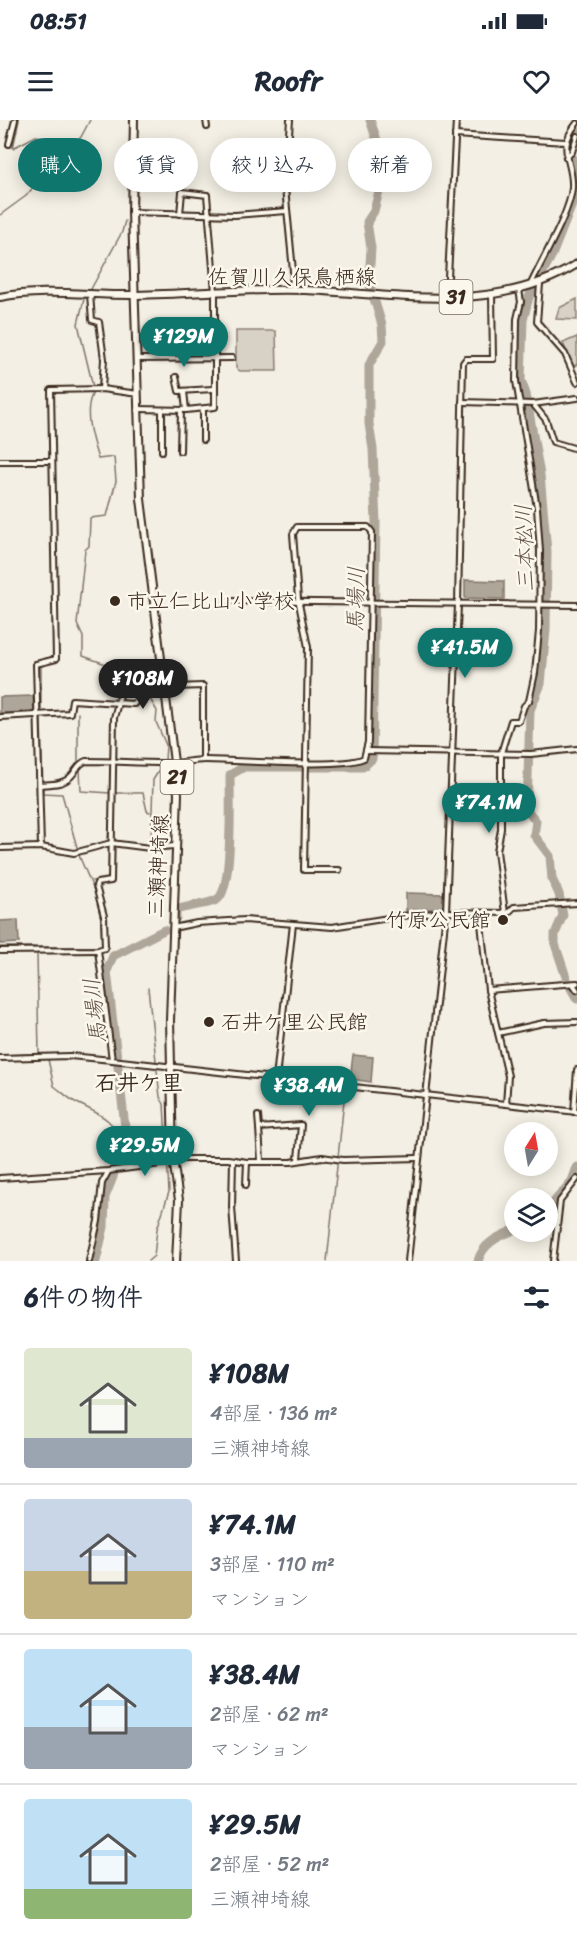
<!DOCTYPE html>
<html lang="ja">
<head>
<meta charset="utf-8">
<style>
	:root { --surface:#fff; --page:#f6f6f7; --text:#1f2937; --muted:#747a83; --line:#e0e1e3; --accent:#0f766e }
	body { margin:0; font-family:Sriracha,"Klee One",sans-serif; background:var(--page); color:var(--text); height:100vh; display:flex; flex-direction:column; font-size:22px; white-space:nowrap }
	* { box-sizing:border-box; margin:0 }
	p { font-size:20px; color:var(--muted) }
	.icon { flex:none; width:33px; height:33px; fill:none; stroke:currentColor; stroke-width:2; stroke-linecap:round; stroke-linejoin:round }
	.map { position:relative; height:1141px; overflow:hidden }
	.panel { display:flex; flex-direction:column; background:var(--surface); flex:1 }
	.panel>* { flex:none }
	.top-card { position:absolute; left:18px; top:18px; width:542px; height:54px; display:flex; gap:12px }
	.needle { width:39px; rotate:11deg }
	.controls { position:absolute; left:504px; top:1002px; display:grid; gap:12px }
	.controls a { display:grid; place-items:center; width:54px; height:54px; border-radius:50%; background:var(--surface); box-shadow:0 3px 15px #0003; font-size:30px }
	.price { position:absolute; translate:-50% -51px; padding:0 14px; border-radius:21px; background:var(--accent); color:#fff; font-size:20px; line-height:39px; filter:drop-shadow(0 2px 3px #0008) }
	.price::after { content:''; position:absolute; left:50%; top:36px; width:18px; height:14px; margin-left:-9px; background:inherit; clip-path:polygon(0 0,100% 0,50% 100%) }
	.price.active { background:#222; color:#fff }
	ul { padding:0; list-style:none }
	li { display:flex; align-items:center; gap:18px; height:150px; padding:0 24px }
	li+li { border-top:2px solid var(--line) }
	li span { display:grid; place-items:center; flex:none; width:168px; height:120px; border-radius:6px; color:#555 }
	li>.icon { margin-inline-start:auto }
	span .icon { width:72px; height:72px; fill:#fffc; stroke-width:1 }
	li b { font-size:26px }
	h2 { display:flex; justify-content:space-between; align-items:center; height:72px; padding:0 24px; font-size:26px }
	.chip { padding:0 21px; border-radius:27px; background:var(--surface); box-shadow:0 3px 15px #0003; font-size:21px; line-height:54px }
	.chip.active { background:var(--accent); color:#fff }
	.status { display:flex; justify-content:space-between; align-items:center; height:42px; padding:0 30px; background:var(--surface); direction:ltr }
	.status svg { height:16px; fill:currentColor }
	header { display:flex; justify-content:space-between; align-items:center; height:78px; padding:0 24px; background:var(--surface); font-size:27px; font-weight:800 }
	.map>svg:first-child { display:block }
	.green { fill:#d8d1c6; stroke:#8a7e72; stroke-width:1.5 }
	.water { fill:#afa69a; stroke:#817468; stroke-width:1.5 }
	.lines { fill:none; stroke-linecap:round; stroke-linejoin:round }
	.stream { stroke:#817468; stroke-width:1.5 }
	.river { stroke:#afa69a; stroke-width:9 }
	.minor-casing { stroke:#3b2a1e; stroke-width:8 }
	.primary-casing { stroke:#3b2a1e; stroke-width:10 }
	.minor { stroke:#fbf7ec; stroke-width:4 }
	.primary { stroke:#fbf7ec; stroke-width:6 }
	.poi-dot { fill:#3b2a1e; stroke:#fbf7ec; stroke-width:2 }
	.labels { text-anchor:middle; stroke-width:5; stroke-linejoin:round; paint-order:stroke }
	.shield { fill:#fbf7ec; stroke:#75685c; stroke-width:1.5 }
	.shield-label { font-size:20px; font-weight:bold; fill:#3b2a1e }
	.street-label { font-size:21px; fill:#3b2a1e; stroke:#fbf7ec }
	.poi-label { font-size:21px; fill:#3b2a1e; stroke:#fbf7ec; text-anchor:start }
	.water-label { font-size:22px; font-style:italic; fill:#645549; stroke:#fbf7ec }
	.neighbourhood-label { font-size:22px; font-weight:bold; fill:#3b2a1e; stroke:#fbf7ec }
</style>
</head>
<body>
<div class="status"><b>08:51</b><svg viewBox="0 0 49 12"><path d="M0 12V9h3v3zM5 12V6h3v6zM10 12V3h3v9zM15 12V0h3v12zM26 1h20v11H26zM47 4h2v5h-2z"/></svg></div>
<header><svg class="icon" aria-label="menu" viewBox="0 0 24 24"><path d="M4 6h16M4 12h16M4 18h16"/></svg>Roofr<svg class="icon" aria-label="heart" viewBox="0 0 24 24"><path d="M12 20l-8-8c-3-5 5-10 8-4 3-6 11-1 8 4z"/></svg></header>
<div class="map">
<svg width="577" height="1141" viewBox="0 0 577 1141">
	<rect width="100%" height="100%" fill="#f3efe4"/>
	<filter id="ink" filterUnits="userSpaceOnUse"><feTurbulence type="fractalNoise" baseFrequency=".0167" numOctaves="2"/><feDisplacementMap in="SourceGraphic" scale="12" xChannelSelector="R" yChannelSelector="G"/><feConvolveMatrix kernelMatrix="1 2 1 2 8 2 1 2 1" color-interpolation-filters="sRGB"/></filter>
	<g filter="url(#ink)">
		<g class="green">
			<path d="M577,179V200L556,199L559,188Z"/>
			<path d="M236,211H276L277,251H240L236,248Z"/>
			<path d="M577,217V244L573,247L563,223Z"/>
		</g>
		<g class="water">
			<path d="M465,460L504,461V479L465,478Z"/>
			<path d="M33,576L34,592L0,593V577Z"/>
			<path d="M406,773L444,774L443,788L406,791Z"/>
			<path d="M18,800L19,823L0,824V801Z"/>
			<path d="M353,935L373,937L371,962L350,959Z"/>
		</g>
		<g class="lines">
			<g class="stream">
				<path d="M19,0L13,28L36,16L42,17L55,43L81,17L90,0"/>
				<path d="M0,95L26,76L50,47"/>
				<path d="M91,169L122,112L125,101"/>
				<path d="M84,179L78,204L94,271C82,289 92,320 98,339L114,337L116,361L107,396L90,398L89,426L85,430L77,504L83,517V536L117,548H132L157,591L156,602L166,625L165,641L153,660L151,722"/>
				<path d="M41,546V592"/>
				<path d="M78,642V593"/>
				<path d="M80,649L81,671L110,673V688"/>
				<path d="M115,673H143L147,691L150,692"/>
				<path d="M108,719L110,693"/>
				<path d="M109,727V750"/>
				<path d="M92,761L110,758"/>
				<path d="M0,827H35"/>
				<path d="M37,827H102L101,799L96,775L80,738L62,674L43,673L41,599"/>
				<path d="M37,833L39,934L47,935L54,966C61,971 69,979 77,983C95,992 120,1001 119,1025"/>
				<path d="M148,868L160,977L164,984L169,1072L157,1109L154,1136L148,1141"/>
				<path d="M0,935L38,934"/>
				<path d="M327,1141L345,971"/>
			</g>
			<g class="river">
				<path d="M577,11L569,30L575,47V77L552,135L529,177L523,200L521,260L526,274L540,355L547,431L546,510L541,564L530,590L527,690L536,701L534,715L550,736L552,759L559,774L563,795L555,814V824L568,863L577,879"/>
				<path d="M176,798V790C188,785 212,785 219,778C233,763 230,678 230,655L244,647H363L372,639L376,403L373,329L369,304V245L383,221L382,205L369,162L371,128L367,102L374,91L381,63L373,48L378,23L370,0"/>
				<path d="M548,1089L572,1061L577,1047"/>
				<path d="M96,1141L104,1107L105,1077L113,1057L125,1007L107,851L113,836L164,810"/>
				<path d="M478,1141C483,1123 498,1117 514,1110"/>
			</g>
			<defs>
				<g id="minor">
					<path d="M206,0L207,7"/>
					<path d="M290,0L285,68L293,151L292,169"/>
					<path d="M455,15L566,22"/>
					<path d="M9,24L15,0"/>
					<path d="M566,37L572,32L577,16"/>
					<path d="M132,92L235,95L287,91"/>
					<path d="M540,164L537,202L565,234L577,262"/>
					<path d="M530,166C541,141 570,93 572,68C574,41 555,30 577,3"/>
					<path d="M90,174L92,200L99,202L104,239L102,269"/>
					<path d="M447,177L456,0"/>
					<path d="M137,239L232,238"/>
					<path d="M176,257L179,271L213,269"/>
					<path d="M184,271L186,290"/>
					<path d="M462,282L533,284L577,278"/>
					<path d="M533,284L546,300L553,322L577,329"/>
					<path d="M139,289L186,290L215,287V172L207,75L182,72L180,94"/>
					<path d="M203,320V289"/>
					<path d="M162,331V291"/>
					<path d="M180,331L181,290"/>
					<path d="M0,341H52"/>
					<path d="M224,481L577,485"/>
					<path d="M0,597L70,593L72,580L134,584L146,568L203,566V640"/>
					<path d="M366,631L531,634L577,629"/>
					<path d="M40,665C49,664 62,665 69,658C76,653 77,644 86,641C112,641 138,643 164,643C177,644 191,640 205,640C235,640 343,649 364,638L368,622L372,412L368,407H297L293,414L298,479L308,527L304,750H339"/>
					<path d="M41,727L36,544L56,539L51,270L102,269L138,274"/>
					<path d="M0,728L41,727L74,733L111,723L150,728L175,726"/>
					<path d="M480,793L488,870L508,956L506,984"/>
					<path d="M505,793L497,731L501,709V633L511,601H519L524,586L529,581L535,553L539,511L540,431L537,388L516,261L517,199L521,182L519,170"/>
					<path d="M173,808L197,803L245,800L332,807L401,796L446,792L508,793L514,787L577,783"/>
					<path d="M98,830L112,940"/>
					<path d="M0,831L98,830L105,828L104,796L96,766L97,763L111,761L114,598L120,575L119,545"/>
					<path d="M573,864L577,870"/>
					<path d="M488,870L577,863"/>
					<path d="M498,913L544,903L577,902"/>
					<path d="M0,938L70,936L112,940L577,992"/>
					<path d="M276,958L293,804"/>
					<path d="M574,992L577,950"/>
					<path d="M258,996L259,1008L301,1005L298,1039"/>
					<path d="M259,1008L261,1041"/>
					<path d="M233,1040L232,1087L236,1141"/>
					<path d="M0,1058L108,1051L169,1043L173,1039H228L247,1042H291L322,1037L343,1040L418,1038"/>
					<path d="M246,1065L247,1042"/>
					<path d="M89,1141L98,1101L102,1063L108,1052"/>
					<path d="M408,1141L446,792L458,484L463,243L466,239H493L492,175"/>
					<path d="M553,1141L560,1081L577,1059"/>
				</g>
				<g id="primary">
					<path d="M134,0L132,92L141,379L178,674L170,900L173,1039L179,1080L176,1141"/>
					<path d="M0,177C45,168 91,176 137,175C193,174 249,168 305,170C396,174 496,195 577,144"/>
				</g>
			</defs>
			<use href="#minor" class="minor-casing"/>
			<use href="#primary" class="primary-casing"/>
			<use href="#minor" class="minor"/>
			<use href="#primary" class="primary"/>
		</g>
	</g>
	<g class="poi-dot">
		<circle cx="115" cy="481" r="6"/>
		<circle cx="503" cy="800" r="6"/>
		<circle cx="209" cy="902" r="6"/>
	</g>
	<g class="labels">
		<g class="shield">
			<rect x="439.5" y="160" width="33" height="34" rx="4.5"/>
			<rect x="160.5" y="640" width="33" height="34" rx="4.5"/>
		</g>
		<g class="shield-label">
			<text x="456" y="184">31</text>
			<text x="177" y="664">21</text>
		</g>
		<g class="street-label">
			<text x="292" y="164">佐賀川久保鳥栖線</text>
			<text transform="translate(158 746) rotate(-87)" y="7">三瀬神埼線</text>
		</g>
		<g class="poi-label">
			<text x="127" y="488">市立仁比山小学校</text>
			<text x="491" y="807" text-anchor="end">竹原公民館</text>
			<text x="221" y="909">石井ケ里公民館</text>
		</g>
		<g class="water-label">
			<text transform="translate(524 428) rotate(-92)" y="8">三本松川</text>
			<text transform="translate(355 479) rotate(-89)" y="8">馬場川</text>
			<text transform="translate(94 891) rotate(-96)" y="8">馬場川</text>
		</g>
		<g class="neighbourhood-label">
			<text x="139" y="970">石井ケ里</text>
		</g>
	</g>
</svg>
<div class="controls">
<a><svg class="needle" viewBox="-14 -14 28 28"><path d="M0-13l5 13h-10z" fill="#e53935"/><path d="M0 13l5-13h-10z" fill="#747a83"/></svg></a>
<a><svg class="icon" aria-label="layers" viewBox="0 0 24 24"><path d="M12 4l9 5-9 5-9-5zM3 14l9 5 9-5"/></svg></a>
</div>
<b class="price" style="left:184px;top:248px">¥129M</b>
<b class="price" style="left:465px;top:559px">¥41.5M</b>
<b class="price active" style="left:143px;top:590px">¥108M</b>
<b class="price" style="left:489px;top:714px">¥74.1M</b>
<b class="price" style="left:309px;top:997px">¥38.4M</b>
<b class="price" style="left:145px;top:1057px">¥29.5M</b>
<div class="top-card">
<a class="chip active">購入</a>
<a class="chip">賃貸</a>
<a class="chip">絞り込み</a>
<a class="chip">新着</a>
</div>
</div>
<section class="panel">
<h2>6件の物件<svg class="icon" aria-label="filters" viewBox="0 0 24 24"><path d="M4 7h16M4 17h16"/><circle cx="9" cy="7" r="2"/><circle cx="15" cy="17" r="2"/></svg></h2>
<ul>
<li><span style="background:linear-gradient(#dfe7d0 75%,#9aa5b1 0)"><svg class="icon" aria-label="home" viewBox="0 0 24 24"><path d="M3 11l9-7 9 7M6 9v11h12V9"/></svg></span><div><b>¥108M</b><p>4部屋 · 136 m²</p><p>三瀬神埼線</p></div></li>
<li><span style="background:linear-gradient(#c9d6e8 60%,#c2b280 0)"><svg class="icon" aria-label="home" viewBox="0 0 24 24"><path d="M3 11l9-7 9 7M6 9v11h12V9"/></svg></span><div><b>¥74.1M</b><p>3部屋 · 110 m²</p><p>マンション</p></div></li>
<li><span style="background:linear-gradient(#bfe0f5 65%,#9aa5b1 0)"><svg class="icon" aria-label="home" viewBox="0 0 24 24"><path d="M3 11l9-7 9 7M6 9v11h12V9"/></svg></span><div><b>¥38.4M</b><p>2部屋 · 62 m²</p><p>マンション</p></div></li>
<li><span style="background:linear-gradient(#bfe0f5 75%,#8fb573 0)"><svg class="icon" aria-label="home" viewBox="0 0 24 24"><path d="M3 11l9-7 9 7M6 9v11h12V9"/></svg></span><div><b>¥29.5M</b><p>2部屋 · 52 m²</p><p>三瀬神埼線</p></div></li>
</ul>
</section>
</body>
</html>
